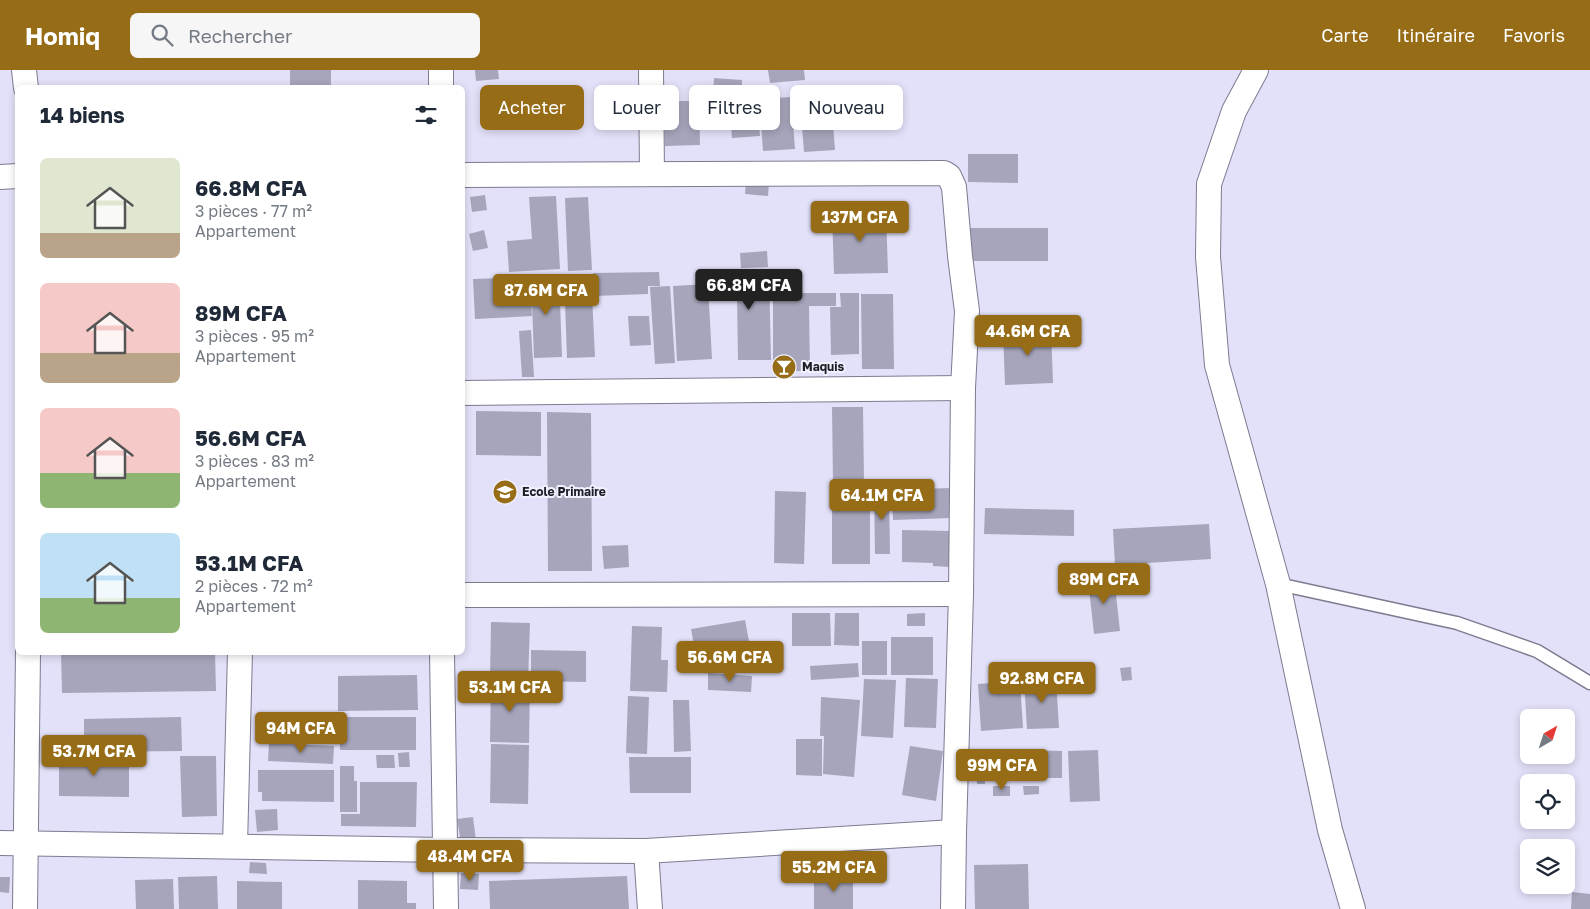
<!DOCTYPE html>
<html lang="fr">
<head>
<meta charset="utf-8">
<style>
	:root { --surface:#fff; --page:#f6f6f7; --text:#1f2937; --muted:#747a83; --accent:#966c17 }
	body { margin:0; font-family:"Golos Text",sans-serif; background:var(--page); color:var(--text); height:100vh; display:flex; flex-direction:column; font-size:19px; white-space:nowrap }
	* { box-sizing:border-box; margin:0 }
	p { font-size:16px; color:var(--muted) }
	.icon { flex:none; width:28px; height:28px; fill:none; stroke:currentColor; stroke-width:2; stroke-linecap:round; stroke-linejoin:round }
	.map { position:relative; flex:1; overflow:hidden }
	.sheet { position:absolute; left:15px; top:15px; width:450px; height:570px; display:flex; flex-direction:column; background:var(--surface); border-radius:8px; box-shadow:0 2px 8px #0003 }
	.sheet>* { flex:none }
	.top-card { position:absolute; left:480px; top:15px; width:475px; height:45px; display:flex; gap:10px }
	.needle { width:32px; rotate:39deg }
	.controls { position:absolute; left:1520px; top:639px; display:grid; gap:10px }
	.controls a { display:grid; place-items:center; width:55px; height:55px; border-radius:8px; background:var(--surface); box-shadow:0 2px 8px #0003; font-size:25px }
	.price { position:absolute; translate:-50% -42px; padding:0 11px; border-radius:5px; background:var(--accent); color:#fff; font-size:16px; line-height:32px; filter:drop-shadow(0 1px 2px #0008) }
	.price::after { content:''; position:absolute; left:50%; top:30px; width:15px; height:11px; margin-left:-8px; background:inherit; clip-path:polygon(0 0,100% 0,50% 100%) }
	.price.selected { background:#222; color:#fff }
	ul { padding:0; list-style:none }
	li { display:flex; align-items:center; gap:15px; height:125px; padding:0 25px }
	li span { display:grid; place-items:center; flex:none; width:140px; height:100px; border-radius:8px; color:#555 }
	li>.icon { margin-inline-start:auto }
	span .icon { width:60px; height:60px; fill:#fffc; stroke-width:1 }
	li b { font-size:21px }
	h2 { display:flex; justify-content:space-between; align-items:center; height:60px; padding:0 25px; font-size:21px }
	.chip { padding:0 18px; border-radius:8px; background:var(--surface); box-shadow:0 2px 8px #0003; font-size:18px; line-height:45px }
	.chip.selected { background:var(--accent); color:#fff }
	header { display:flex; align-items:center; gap:30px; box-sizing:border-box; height:70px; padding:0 25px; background:var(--accent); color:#fff }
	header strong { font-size:24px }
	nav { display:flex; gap:28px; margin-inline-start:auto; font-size:18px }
	.search { width:350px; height:45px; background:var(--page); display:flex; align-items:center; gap:12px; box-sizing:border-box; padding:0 18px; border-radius:8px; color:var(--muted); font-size:19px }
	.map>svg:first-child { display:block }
	.building { fill:#a6a5bb }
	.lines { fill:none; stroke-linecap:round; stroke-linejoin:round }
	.service-casing { stroke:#7c7b90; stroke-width:15 }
	.minor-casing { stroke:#7c7b90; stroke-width:26 }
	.service { stroke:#fff; stroke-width:12 }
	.minor { stroke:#fff; stroke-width:24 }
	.labels { text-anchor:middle; stroke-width:4; stroke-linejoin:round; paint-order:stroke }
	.poi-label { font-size:12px; font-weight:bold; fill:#1e1e26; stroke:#f1f0fe; text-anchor:start }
</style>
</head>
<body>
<header>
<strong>Homiq</strong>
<div class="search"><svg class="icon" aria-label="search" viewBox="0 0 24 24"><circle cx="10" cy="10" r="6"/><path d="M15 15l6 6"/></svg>Rechercher</div>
<nav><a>Carte</a><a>Itinéraire</a><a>Favoris</a></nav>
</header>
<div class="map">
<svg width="1590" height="839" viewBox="0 0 1590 839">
	<rect width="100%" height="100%" fill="#e3e1f9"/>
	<g class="building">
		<rect x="290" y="0" width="41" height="17"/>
		<path d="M475,0H498L499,9L476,11Z"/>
		<path d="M768,0H804L805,10L770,13Z"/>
		<path d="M714,8L742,10V25L713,23Z"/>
		<path d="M791,27L795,79L763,81L759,29Z"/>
		<path d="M831,28L835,80L804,82L800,30Z"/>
		<path d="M757,30L760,66L732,68L729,31Z"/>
		<path d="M663,31H699L700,75L665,76Z"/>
		<path d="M968,84H1018V113L968,112Z"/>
		<path d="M746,110L769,113L768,126L745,124Z"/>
		<path d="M485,125L487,140L472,142L470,127Z"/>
		<path d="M556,126L560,199L509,202L507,171L532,169L529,127Z"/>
		<path d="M588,127L592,200L568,201L565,128Z"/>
		<path d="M886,142L888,203L834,204L832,143Z"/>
		<rect x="969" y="158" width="79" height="33"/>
		<path d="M484,160L488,178L473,181L469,164Z"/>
		<path d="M767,181L768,197L741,198L740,183Z"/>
		<path d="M659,202L660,216H648V224L594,226L593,203Z"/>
		<path d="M713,202H769L771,290H738L737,225H713Z"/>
		<path d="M559,204L562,287L534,288L531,205Z"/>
		<path d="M591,204L595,287L567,288L564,205Z"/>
		<path d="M530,207L532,246L475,249L473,209Z"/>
		<path d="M708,214L712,289L677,291L673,216Z"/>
		<path d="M670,216L675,293L655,294L650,217Z"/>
		<path d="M773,223H836V236H809L810,301H773Z"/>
		<path d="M840,223H859V284L831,285L830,237H841Z"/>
		<path d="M861,224H893L894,299H862Z"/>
		<path d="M628,246H649L651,275L630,276Z"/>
		<path d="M1051,259L1053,313L1005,315L1003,261Z"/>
		<path d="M531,260L534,307H522L519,261Z"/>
		<path d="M832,337H863L864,412H833Z"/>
		<path d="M476,341L541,342V386L476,385Z"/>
		<path d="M547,342L591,343L592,501H548Z"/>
		<path d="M889,418L890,484H875L874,419Z"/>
		<path d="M950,418L951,448L893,450L891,420Z"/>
		<rect x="832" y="419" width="38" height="75"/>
		<path d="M775,421L806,422L804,494L774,493Z"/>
		<path d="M985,438L1074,440V466L984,464Z"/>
		<path d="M1209,454L1211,489L1115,495L1113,459Z"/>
		<path d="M902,460L950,461V497L933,496V493L902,492Z"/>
		<path d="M628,475L629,497L604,499L602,476Z"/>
		<path d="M1114,507L1120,561L1094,564L1088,509Z"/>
		<path d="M792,543H830L831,576H792Z"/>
		<path d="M835,543H859V576L834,575Z"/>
		<path d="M925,543V556H907V544Z"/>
		<path d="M745,550L752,587L698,597L691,559Z"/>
		<path d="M491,552L530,553L528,612L490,610Z"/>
		<path d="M632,556L662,557L661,590H668L667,622L630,621Z"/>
		<rect x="891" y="567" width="42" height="38"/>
		<rect x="862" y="571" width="25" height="34"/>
		<path d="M531,580L586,581V612L531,611Z"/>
		<path d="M61,582H102V584L126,582H215L216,621L62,623Z"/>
		<path d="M858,593L859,607L811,610L810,596Z"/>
		<path d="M1131,597L1132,610L1122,611L1120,598Z"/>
		<path d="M708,603L752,606L751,622L708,620Z"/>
		<path d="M417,605L418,640L338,641V606Z"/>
		<path d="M906,608L938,609L936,658L904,657Z"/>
		<path d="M1056,608L1059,658L1027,659L1024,609Z"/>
		<path d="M864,609L896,610L893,668L861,666Z"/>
		<path d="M1020,611L1023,658L981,661L978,614Z"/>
		<path d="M491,613L530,614L529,673L490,672Z"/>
		<path d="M628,626L649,627L647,684L626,683Z"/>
		<path d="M821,627L860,630L854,707L823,704L824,666H820Z"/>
		<path d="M673,630H689L691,681L674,682Z"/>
		<path d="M267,643L334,647L333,673L276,670V663L265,662Z"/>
		<path d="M181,647L182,681L84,682V649Z"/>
		<rect x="340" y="647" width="76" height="33"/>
		<path d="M796,669H822V706L796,705Z"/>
		<path d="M269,673L334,676L333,694L268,691Z"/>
		<path d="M491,674L529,675L528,734L490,733Z"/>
		<path d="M910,676L943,681L936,731L902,725Z"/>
		<path d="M1028,680L1062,681V708H1027Z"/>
		<path d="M1098,680L1100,731L1070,732L1068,681Z"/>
		<path d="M409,682L410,697H399L398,683Z"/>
		<path d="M976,682H984L985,714H977Z"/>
		<path d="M986,682H999L1000,694V682H1024L1025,711H988Z"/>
		<path d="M376,685H394L395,698H377Z"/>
		<path d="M180,686H216L217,746L182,747Z"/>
		<path d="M59,687H129V727L59,726Z"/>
		<path d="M629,687H691V723H630Z"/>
		<path d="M340,696H354V711H357V742H340Z"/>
		<path d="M258,700H334V732L262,731V722H258Z"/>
		<path d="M360,712H417L416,757L341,756V744H360Z"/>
		<rect x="993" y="716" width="17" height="10"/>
		<path d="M1023,716H1039V724L1024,725Z"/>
		<path d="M277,739L278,760L257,762L255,740Z"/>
		<path d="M473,747L476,771L461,773L457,749Z"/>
		<path d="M250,792L266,793L267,804L249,803Z"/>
		<path d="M1028,794L1029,839H975L974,795Z"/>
		<path d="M461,803L479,804L478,820L460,819Z"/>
		<path d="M217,806L218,839H179L178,807Z"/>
		<path d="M627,806L629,839H490L489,811Z"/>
		<path d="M853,806V839H814V807Z"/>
		<path d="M0,807H10L9,823L0,822Z"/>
		<path d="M173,809L174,839H136L135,810Z"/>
		<path d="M358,810L407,811V833H416V839H358Z"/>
		<path d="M237,811L282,812V839H237Z"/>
		<path d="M1572,822L1590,824V839H1571Z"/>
	</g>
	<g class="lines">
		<defs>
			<path id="service" d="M1278,514L1457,553L1537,581L1590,613"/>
			<g id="minor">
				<path d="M24,0L26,18"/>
				<path d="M441,0V18"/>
				<path d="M651,0L652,104"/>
				<path d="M1256,0L1234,41L1209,114L1208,187L1217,295L1278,514L1330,760L1353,839"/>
				<path d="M462,105L944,103L949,106L954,117L960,186L967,241L963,318L961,524L954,762L953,839"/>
				<path d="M0,107L18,106"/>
				<path d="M462,323L963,318"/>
				<path d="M462,525L961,524"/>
				<path d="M442,582L446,839"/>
				<path d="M0,773L445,780L646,781L954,762"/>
				<path d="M235,776L240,582"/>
				<path d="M646,781L650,839"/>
				<path d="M25,839L28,582"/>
			</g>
		</defs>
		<use href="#service" class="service-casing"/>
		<use href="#minor" class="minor-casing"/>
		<use href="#service" class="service"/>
		<use href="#minor" class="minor"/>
	</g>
	<defs>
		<symbol id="bar-disc" viewBox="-11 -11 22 22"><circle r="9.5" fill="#966c17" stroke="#f1f0fe"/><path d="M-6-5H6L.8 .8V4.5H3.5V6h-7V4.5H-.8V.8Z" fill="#fff"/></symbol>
		<symbol id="school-disc" viewBox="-11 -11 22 22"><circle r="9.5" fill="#966c17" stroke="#f1f0fe"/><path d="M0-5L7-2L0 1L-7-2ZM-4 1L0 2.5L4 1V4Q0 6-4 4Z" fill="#fff"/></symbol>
	</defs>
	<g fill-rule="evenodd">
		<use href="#bar-disc" x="770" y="283" width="28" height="28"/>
		<use href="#school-disc" x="491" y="408" width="28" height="28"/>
	</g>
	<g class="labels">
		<g class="poi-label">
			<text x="802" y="301">Maquis</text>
			<text x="522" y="426">Ecole Primaire</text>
		</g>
	</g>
</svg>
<div class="controls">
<a><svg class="needle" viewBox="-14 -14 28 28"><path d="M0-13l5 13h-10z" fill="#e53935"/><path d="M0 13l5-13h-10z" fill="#747a83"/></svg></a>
<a><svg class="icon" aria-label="locate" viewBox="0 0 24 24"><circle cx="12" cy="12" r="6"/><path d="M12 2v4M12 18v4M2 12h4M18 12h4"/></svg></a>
<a><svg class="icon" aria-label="layers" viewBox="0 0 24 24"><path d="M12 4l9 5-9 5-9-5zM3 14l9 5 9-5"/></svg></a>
</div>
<b class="price" style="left:860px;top:173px">137M CFA</b>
<b class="price selected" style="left:749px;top:241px">66.8M CFA</b>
<b class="price" style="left:546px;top:246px">87.6M CFA</b>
<b class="price" style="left:1028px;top:287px">44.6M CFA</b>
<b class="price" style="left:882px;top:451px">64.1M CFA</b>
<b class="price" style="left:1104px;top:535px">89M CFA</b>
<b class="price" style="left:730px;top:613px">56.6M CFA</b>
<b class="price" style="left:1042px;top:634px">92.8M CFA</b>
<b class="price" style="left:510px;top:643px">53.1M CFA</b>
<b class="price" style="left:301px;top:684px">94M CFA</b>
<b class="price" style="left:94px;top:707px">53.7M CFA</b>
<b class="price" style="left:1002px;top:721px">99M CFA</b>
<b class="price" style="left:470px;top:812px">48.4M CFA</b>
<b class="price" style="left:834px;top:823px">55.2M CFA</b>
<div class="top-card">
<a class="chip selected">Acheter</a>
<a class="chip">Louer</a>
<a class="chip">Filtres</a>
<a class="chip">Nouveau</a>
</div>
<section class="sheet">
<h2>14 biens<svg class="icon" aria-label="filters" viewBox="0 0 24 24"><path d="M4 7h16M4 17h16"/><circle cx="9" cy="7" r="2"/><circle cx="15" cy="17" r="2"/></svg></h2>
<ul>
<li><span style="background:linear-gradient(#dfe7d0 75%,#b9a48a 0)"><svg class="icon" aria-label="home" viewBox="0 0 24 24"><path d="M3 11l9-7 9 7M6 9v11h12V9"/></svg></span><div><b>66.8M CFA</b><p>3 pièces · 77 m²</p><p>Appartement</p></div></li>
<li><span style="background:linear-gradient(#f6c9c9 70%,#b9a48a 0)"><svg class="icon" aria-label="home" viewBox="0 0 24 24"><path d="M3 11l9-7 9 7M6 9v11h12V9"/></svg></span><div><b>89M CFA</b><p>3 pièces · 95 m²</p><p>Appartement</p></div></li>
<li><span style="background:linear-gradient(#f6c9c9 65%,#8fb573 0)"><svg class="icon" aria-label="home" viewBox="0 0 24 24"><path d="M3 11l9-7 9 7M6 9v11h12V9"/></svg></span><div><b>56.6M CFA</b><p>3 pièces · 83 m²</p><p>Appartement</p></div></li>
<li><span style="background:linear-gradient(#bfe0f5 65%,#8fb573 0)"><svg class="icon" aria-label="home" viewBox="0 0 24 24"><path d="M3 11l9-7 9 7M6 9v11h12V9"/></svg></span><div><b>53.1M CFA</b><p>2 pièces · 72 m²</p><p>Appartement</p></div></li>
</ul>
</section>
</div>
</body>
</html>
